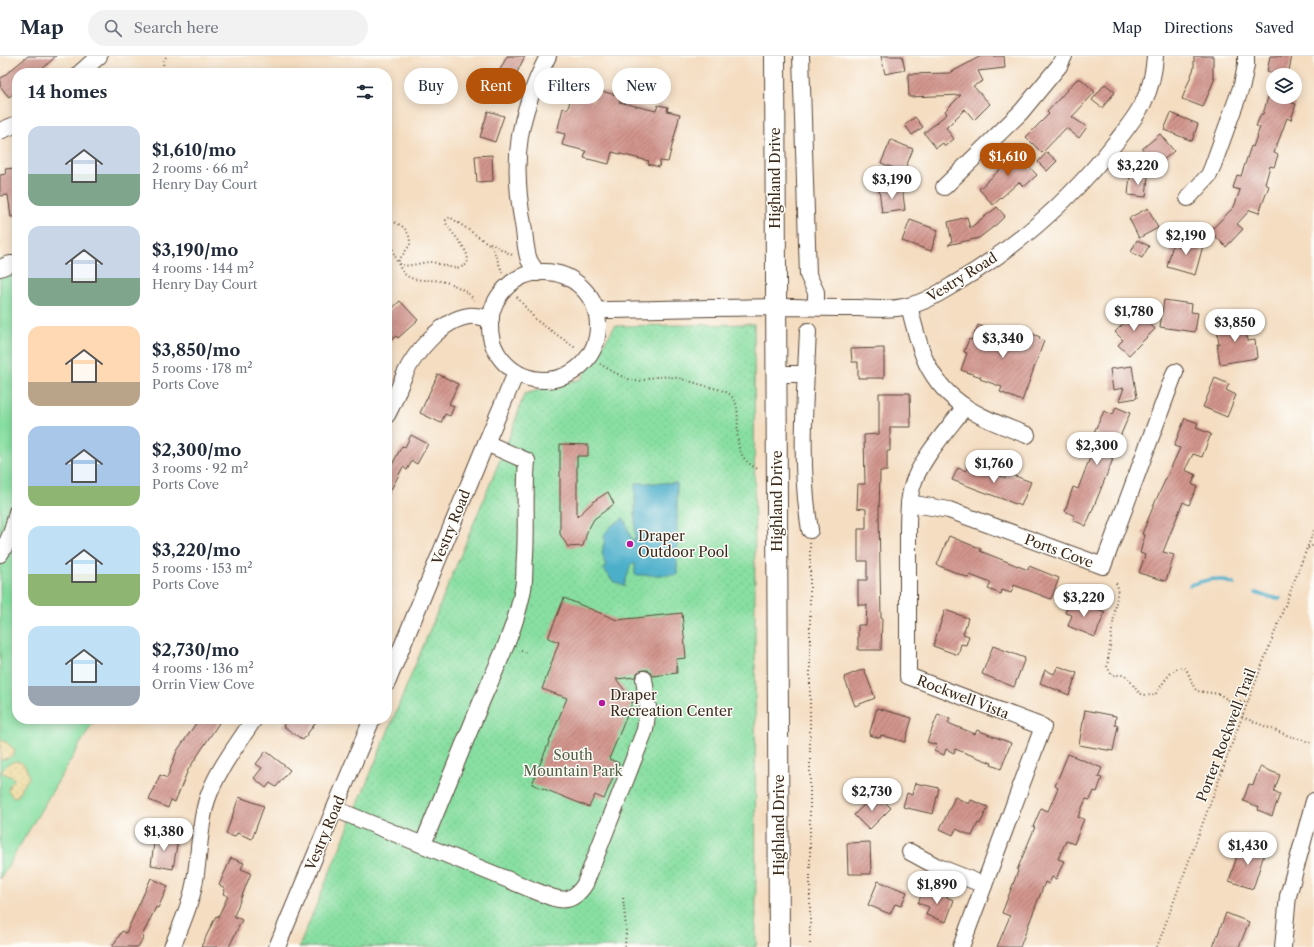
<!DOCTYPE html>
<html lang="en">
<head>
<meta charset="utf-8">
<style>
	:root { --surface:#fff; --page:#f2f2f3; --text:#1f2937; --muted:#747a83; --line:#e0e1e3; --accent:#b45309 }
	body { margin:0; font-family:"Libre Caslon Text",serif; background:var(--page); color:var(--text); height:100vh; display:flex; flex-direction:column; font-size:15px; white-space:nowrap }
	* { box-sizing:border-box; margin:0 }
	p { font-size:13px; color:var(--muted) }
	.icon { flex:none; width:22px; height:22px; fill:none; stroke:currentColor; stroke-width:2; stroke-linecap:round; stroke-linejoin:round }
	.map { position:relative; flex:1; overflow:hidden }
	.sheet { position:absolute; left:12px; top:12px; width:380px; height:656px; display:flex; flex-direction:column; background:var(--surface); border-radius:16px; box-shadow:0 2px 10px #0003 }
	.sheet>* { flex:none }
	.banner { position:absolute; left:404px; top:12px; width:380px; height:36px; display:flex; gap:8px }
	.tools { position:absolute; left:1266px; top:12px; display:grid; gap:8px }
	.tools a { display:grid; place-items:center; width:36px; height:36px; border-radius:50%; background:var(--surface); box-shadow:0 2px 10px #0003; font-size:20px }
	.price { position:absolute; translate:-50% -34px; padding:0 9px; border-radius:14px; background:#fff; color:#222; font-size:13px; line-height:26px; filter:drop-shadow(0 1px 2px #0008) }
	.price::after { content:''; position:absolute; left:50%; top:24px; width:12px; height:9px; margin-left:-6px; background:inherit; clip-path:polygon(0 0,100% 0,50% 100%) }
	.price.selected { background:var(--accent); color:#fff }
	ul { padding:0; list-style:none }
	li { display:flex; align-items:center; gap:12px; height:100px; padding:0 16px }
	li span { display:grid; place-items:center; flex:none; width:112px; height:80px; border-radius:12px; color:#555 }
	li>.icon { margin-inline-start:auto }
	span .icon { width:48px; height:48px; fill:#fffc; stroke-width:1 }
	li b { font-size:17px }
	h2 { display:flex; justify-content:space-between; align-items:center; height:48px; padding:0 16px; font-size:17px }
	.chip { padding:0 14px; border-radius:18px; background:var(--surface); box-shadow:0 2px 10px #0003; font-size:14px; line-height:36px }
	.chip.selected { background:var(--accent); color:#fff }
	header { display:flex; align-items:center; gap:24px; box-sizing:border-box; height:56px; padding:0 20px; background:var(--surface); border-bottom:1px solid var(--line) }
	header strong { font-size:19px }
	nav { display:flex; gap:22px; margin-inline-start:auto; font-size:14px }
	.search { width:280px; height:36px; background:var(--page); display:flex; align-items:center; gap:10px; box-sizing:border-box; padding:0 14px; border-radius:22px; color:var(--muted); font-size:15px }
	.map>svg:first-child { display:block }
	.grass { fill:#88dfa2; stroke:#628460 }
	.sand { fill:url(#sand-dots); stroke:#94825e }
	.park { fill:url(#park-dots); stroke:#628460 }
	.water { fill:#4bafca; stroke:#436c74 }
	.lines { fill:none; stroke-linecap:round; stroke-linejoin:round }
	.stream { stroke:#4bafca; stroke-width:3.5 }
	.building { fill:url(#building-hatch) }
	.minor-casing { stroke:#574536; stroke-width:18 }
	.major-casing { stroke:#574536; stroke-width:22 }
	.path { stroke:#574536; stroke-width:2; stroke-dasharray:1 3; stroke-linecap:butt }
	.minor { stroke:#fff; stroke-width:16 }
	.major { stroke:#fff; stroke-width:20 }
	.poi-dot { fill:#b5179e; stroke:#fdfcf7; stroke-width:1.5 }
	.labels { text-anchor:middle; stroke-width:3; stroke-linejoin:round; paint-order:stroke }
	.street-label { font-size:14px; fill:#3b2a1e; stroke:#fdfcf7 }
	.poi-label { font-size:14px; fill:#3b2a1e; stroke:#fdfcf7; text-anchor:start }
	.park-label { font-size:14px; fill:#526046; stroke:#fdfcf7 }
</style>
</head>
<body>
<header>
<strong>Map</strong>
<div class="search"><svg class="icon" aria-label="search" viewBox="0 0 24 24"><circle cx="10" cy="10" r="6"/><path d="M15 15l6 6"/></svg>Search here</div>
<nav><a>Map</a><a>Directions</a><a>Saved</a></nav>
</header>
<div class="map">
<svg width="1314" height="891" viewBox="0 0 1314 891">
	<defs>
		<pattern id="sand-dots" width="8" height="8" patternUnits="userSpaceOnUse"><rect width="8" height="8" fill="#eeda9e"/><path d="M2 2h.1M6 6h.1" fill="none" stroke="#cdbb88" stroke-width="1.8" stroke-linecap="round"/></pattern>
		<pattern id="park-dots" width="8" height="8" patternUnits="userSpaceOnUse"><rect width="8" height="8" fill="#88dfa2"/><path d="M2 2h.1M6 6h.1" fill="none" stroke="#76c08b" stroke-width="1.8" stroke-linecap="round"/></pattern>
		<pattern id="building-hatch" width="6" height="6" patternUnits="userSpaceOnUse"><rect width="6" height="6" fill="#d2958d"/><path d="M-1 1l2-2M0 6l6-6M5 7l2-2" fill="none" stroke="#ac7a73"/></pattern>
	</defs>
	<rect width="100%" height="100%" fill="#fdfcf7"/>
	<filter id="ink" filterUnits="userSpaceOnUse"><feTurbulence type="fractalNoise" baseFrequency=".025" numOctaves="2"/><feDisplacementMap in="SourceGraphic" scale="8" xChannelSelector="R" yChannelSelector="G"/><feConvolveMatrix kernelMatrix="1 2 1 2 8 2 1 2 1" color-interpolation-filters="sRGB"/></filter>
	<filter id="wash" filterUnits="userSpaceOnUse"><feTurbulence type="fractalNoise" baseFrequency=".012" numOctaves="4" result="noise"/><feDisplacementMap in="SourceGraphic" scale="16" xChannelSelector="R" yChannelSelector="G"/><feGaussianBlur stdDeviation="0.9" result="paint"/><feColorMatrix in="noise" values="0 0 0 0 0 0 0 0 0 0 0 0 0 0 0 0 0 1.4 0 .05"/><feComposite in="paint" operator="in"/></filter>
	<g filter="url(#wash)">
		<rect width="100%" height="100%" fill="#f4ddc1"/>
		<path class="grass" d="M17,202V663H95L0,823V203Z"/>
		<g class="sand">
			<path d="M0,684L6,686L15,694C14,702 7,702 0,704Z"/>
			<path d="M15,705C25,705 27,713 29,722L21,732L19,739L15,741L12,740L8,734L10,728L14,724V722L1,716L7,709Z"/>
		</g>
		<path class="park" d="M754,268L756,891H299L513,372L524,338L581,323L615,270Z"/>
		<path class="water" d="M635,427H677V519H635V508H631L624,530L613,525L603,512L606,511L602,497L605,482L603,480L611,470L624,462L632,484H635Z"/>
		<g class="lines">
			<g class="stream">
				<path d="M1190,529C1210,523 1214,520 1234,528"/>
				<path d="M1256,537L1268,541L1280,542"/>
			</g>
		</g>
		<g id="blocks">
			<g class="building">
				<path d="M28,0H56L38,17H17V35L9,41L0,30V23Z"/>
				<path d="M507,0H525L510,31L495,24Z"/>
				<path d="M881,0H902L905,14L885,18Z"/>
				<path d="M981,0H1004L1005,12L978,15L983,25L973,30L990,48L974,64L965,53L946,72L954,83L945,90L943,87L936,92L924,77L947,58L945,55L961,39L909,41L908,18L950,17Z"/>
				<path d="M1194,0H1213V21L1215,22L1203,51L1182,43L1194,12Z"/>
				<path d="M1270,0H1292L1288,19H1280L1267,16Z"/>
				<path d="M1077,23H1081L1095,36L1072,61L1087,71L1079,82L1066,72L1042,97L1026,81L1049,58L1047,56Z"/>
				<path d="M1105,28L1115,36L1102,52L1092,44Z"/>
				<path d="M596,34L621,40L619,46L656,55L658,49L668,51L667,55L680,58L668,106L660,105L659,111L648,108L649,105L612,96L609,108L584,102L586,95L562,89L565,78L557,76L563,52L568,53L571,40L593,45Z"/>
				<path d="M1268,41H1294L1292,47L1296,48L1291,64L1287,62L1274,97L1278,99L1274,111L1270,110L1265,128L1269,130L1259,157L1250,154L1237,168L1243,173L1226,191L1210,175L1234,151L1240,134L1233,132L1237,119L1241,120L1251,90L1253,91L1260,71L1256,70L1261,58H1263Z"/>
				<path d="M488,55L504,60L495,86L480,81Z"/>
				<path d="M1171,57L1198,68L1192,85L1164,74Z"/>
				<path d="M915,61L923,71L912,79L905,69Z"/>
				<path d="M1160,78L1174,95L1156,110L1142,93Z"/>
				<path d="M891,84L913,93L904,116L881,107Z"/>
				<path d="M1012,93L1037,119L1024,131L1019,126L993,149L979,133L1002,112L997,107Z"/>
				<path d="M1047,96L1057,105L1047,115L1038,106Z"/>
				<path d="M492,99L493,125L477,126L475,100Z"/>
				<path d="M17,112V160L11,161L8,139L0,140V119L6,118L5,113Z"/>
				<path d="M1130,119L1148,120L1146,141L1128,139Z"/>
				<path d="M902,130L905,154L882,157L879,133Z"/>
				<path d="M997,151L1005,160L997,168L979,182L948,189L952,186L948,166L967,161L970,172Z"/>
				<path d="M1148,152L1158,172L1139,182L1129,162Z"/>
				<path d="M910,164L938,174L931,195L902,185Z"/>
				<path d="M1187,181L1204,186L1195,219L1167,211L1173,188L1184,192Z"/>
				<path d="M1137,184L1149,190L1142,202L1131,196Z"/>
				<path d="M1164,244L1192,248L1191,256L1198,257L1195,276L1160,271Z"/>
				<path d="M400,245L418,264L398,282L396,280L387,288V257Z"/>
				<path d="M1133,252L1155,273L1129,299L1118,289L1123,284L1115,276L1128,263L1125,260Z"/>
				<path d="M1245,265L1247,285L1255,284L1257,302L1220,308L1217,288H1219L1216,269Z"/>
				<path d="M978,269L997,276L998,274L1020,282L1022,277L1027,278L1028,276L1040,281L1039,283L1044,285L1022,345L1000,336L1002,331L980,323L981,321L961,314L967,297L964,296L969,283L972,284Z"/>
				<path d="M884,292V322H858V306H852L851,293Z"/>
				<path d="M1132,310L1137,342L1119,345L1124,332L1113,334L1110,313Z"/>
				<path d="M438,318L458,328L449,348L454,350L450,360L445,358L441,367L420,357Z"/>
				<path d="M1215,322L1229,328L1226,334L1236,339L1227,361L1203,351Z"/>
				<path d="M879,337H910L911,371H890V395H887V415H880L879,459L881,562H882L881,594H858V569H866L867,549H858V524H867V505H858V473H866V453L857,452L858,428H865L864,379L879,378Z"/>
				<path d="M1116,351L1130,357L1111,402L1113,403L1086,470L1073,464L1075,460L1065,455L1073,431L1078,433L1099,378L1094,376L1104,355L1113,359Z"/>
				<path d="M1185,362L1198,367L1196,372L1211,378L1202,401L1193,398L1185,414L1196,419L1192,428L1197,431L1189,449L1183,446L1163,496L1174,499L1166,525L1139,517L1145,499L1140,497L1145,479L1142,478L1156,444L1180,392L1174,390Z"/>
				<path d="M411,379L428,388L417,408L412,405L407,414L403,411L387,441V418L402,390L405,391Z"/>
				<path d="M560,388L588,389V400H577V461L594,445L608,436L614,448L594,463L587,476L583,490L568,491L560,478Z"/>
				<path d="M970,407L1005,422L1007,417L1031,426L1021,450L952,424L958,412L966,415Z"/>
				<path d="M949,480L981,493L980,495L1028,514L1029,510L1059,522L1051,543L1014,529L1011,537L1002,534L1001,538L988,533L991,527L970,519L969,522L937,509Z"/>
				<path d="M564,542L617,564L682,557L686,602L676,603L677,617L653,620L648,614H643L638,616L635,621L616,623L633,645L609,703L619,707L604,743L595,739L589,751L532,728L567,642L542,633L559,586L548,582Z"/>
				<path d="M1070,543L1105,556L1095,581L1068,570L1072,559L1065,557Z"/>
				<path d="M945,554L968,562L963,578L969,580L966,589L961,588L958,599L933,590Z"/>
				<path d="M993,590L1025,602L1014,631L982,618Z"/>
				<path d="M1058,610L1077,617L1069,639L1040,627L1045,614L1054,618Z"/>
				<path d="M864,613L875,642L855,650L844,621Z"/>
				<path d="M877,652L912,662L905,686L881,679L880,682L869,679Z"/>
				<path d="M1085,654L1116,660L1115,669L1118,670L1113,695L1079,689Z"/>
				<path d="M938,658L950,663L948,667L975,678L977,674L1011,687L1001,713L991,709L992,707L955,693L954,697L946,693L944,699L934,695L937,689L927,686Z"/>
				<path d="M199,663H213L219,667L188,714L175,746L171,744L168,752L149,744L160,719L167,722L177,695Z"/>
				<path d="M287,663H318L303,684L283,670Z"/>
				<path d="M266,695L290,714L276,731L270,727L266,732L254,722L262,712L256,708Z"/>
				<path d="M1068,698L1102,712L1098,721L1102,722L1097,736L1094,735L1090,744L1086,743L1078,761L1084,763L1074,788L1066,785L1058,803L1064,805L1056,823L1052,821L1049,828L1045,826L1020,891H997L1010,860L1002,857L1018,815L1017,814L1035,771H1033L1041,752L1048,755L1058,732L1055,730Z"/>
				<path d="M1260,711L1280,719L1274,735L1280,738L1272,760L1258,754L1259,751L1243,745L1249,728L1253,729Z"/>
				<path d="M915,727L939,732L933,758L903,751L907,737L912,739Z"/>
				<path d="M876,737L891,752L869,774L854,759Z"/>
				<path d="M239,741L264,750L252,783L237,777L235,781L226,778Z"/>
				<path d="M955,741L969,748L971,744L988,751L980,768L978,767L972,780L956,773L953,779L940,773Z"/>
				<path d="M155,780L178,783L173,813L151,809Z"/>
				<path d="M870,786L871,818H848L847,787Z"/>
				<path d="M1247,786L1266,792L1253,833L1229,825L1238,797L1243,799Z"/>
				<path d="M231,802L244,807L241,813L251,817L234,860L242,864L229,891H201L216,860L218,861L228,840L223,838L225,832L219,829Z"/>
				<path d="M151,822L168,830L158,852L156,851L142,880L144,881L138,891H112L122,875L126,877Z"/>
				<path d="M878,825L907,836L901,850L895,848L890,858L868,849Z"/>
				<path d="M924,833L954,844L946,866L926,859L929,851L918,847Z"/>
				<path d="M1226,857L1249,866L1239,891H1213Z"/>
			</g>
		</g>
	</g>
	<g filter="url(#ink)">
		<use href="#blocks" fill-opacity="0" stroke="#574536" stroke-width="1"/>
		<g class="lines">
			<defs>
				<g id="minor">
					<path d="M801,0L808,219L816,236V251"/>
					<path d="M80,17L99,0"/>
					<path d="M0,75L17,68"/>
					<path d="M944,131L1021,56L1059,10L1064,0"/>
					<path d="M1188,142L1209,119L1212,112L1242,29L1246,9V0"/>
					<path d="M0,212L10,208H17"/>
					<circle cx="544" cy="270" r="54"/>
					<path d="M537,217C534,212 531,208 529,204C525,193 525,179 523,168C511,102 518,60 548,0"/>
					<path d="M909,250C914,269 918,288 926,306C947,350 985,363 1027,379"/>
					<path d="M596,255L608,254C670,253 733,251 795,251C816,252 837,252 859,252C875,253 892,254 908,250C926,246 941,236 956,227C1017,191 1072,142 1116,86C1126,73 1137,60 1144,45C1151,31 1154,16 1155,0"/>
					<path d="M808,275C805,341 799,408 810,474"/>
					<path d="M776,318H806"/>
					<path d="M387,359C394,347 398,333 404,320C414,297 443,263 469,260C476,259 484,262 491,263"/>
					<path d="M909,447L949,454L1103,510L1175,316"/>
					<path d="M0,498C10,484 13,473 17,456"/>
					<path d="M387,627L486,387L516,317"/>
					<path d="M335,753L533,834C555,842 569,853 585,828L645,674L648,651L644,623"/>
					<path d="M423,788L482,644C498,608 516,571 523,533C525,521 524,510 525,499C527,468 524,436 527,405L486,387"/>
					<path d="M910,796L936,810L984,829"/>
					<path d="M172,891C180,873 188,854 193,834C200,805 198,773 207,744C217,714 237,689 254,663"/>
					<path d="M277,891L372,663"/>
					<path d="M961,891L1043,671L908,620V474C908,460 908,445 912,431C919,405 948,373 964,352"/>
					<path d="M1283,891L1288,840L1314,745"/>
				</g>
				<path id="major" d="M775,0L779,891"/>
			</defs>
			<use href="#minor" class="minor-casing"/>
			<use href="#major" class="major-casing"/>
			<g class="path">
				<path d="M164,17L163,5L167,0"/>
				<path d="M387,165C401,166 411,175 410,189L399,204L398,207C407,213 420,206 430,206C443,207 455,217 467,208C472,195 452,179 446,167V164L450,161L489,188L493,193L503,218"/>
				<path d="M387,178C392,189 397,213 407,220C416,226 431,223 441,225C452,227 471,236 475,246"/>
				<path d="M490,187L514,200"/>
				<path d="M517,241L536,264L577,293"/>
				<path d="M600,308C610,314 626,324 637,325C643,325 649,322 655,321C675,319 687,325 706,330C712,332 720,333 726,336C753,350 719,395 758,413"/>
				<path d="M810,487V891"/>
				<path d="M1308,492L1314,489"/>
				<path d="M1116,527L1118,532L1107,611L1112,619H1124C1139,631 1133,641 1155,639C1160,632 1177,601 1187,615C1191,622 1192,630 1197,635L1219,638L1230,645L1248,647"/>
				<path d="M521,595L528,597"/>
				<path d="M1242,661L1289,680L1313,687"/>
				<path d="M623,842L626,872L625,891"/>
				<path d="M1157,891L1242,661L1314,474"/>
			</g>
			<use href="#minor" class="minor"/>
			<use href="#major" class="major"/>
		</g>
	</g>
	<g class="poi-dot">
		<circle cx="630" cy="488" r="4"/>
		<circle cx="602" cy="647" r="4"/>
	</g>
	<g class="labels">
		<g class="street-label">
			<text transform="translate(775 122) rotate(-90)" y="5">Highland Drive</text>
			<text transform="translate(962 221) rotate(-32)" y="5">Vestry Road</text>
			<text transform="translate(777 445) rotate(-90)" y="5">Highland Drive</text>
			<text transform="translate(451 471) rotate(-68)" y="5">Vestry Road</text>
			<text transform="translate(1059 495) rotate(20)" y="5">Ports Cove</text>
			<text transform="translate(963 641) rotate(21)" y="5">Rockwell Vista</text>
			<text transform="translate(1226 679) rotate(-69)" y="5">Porter Rockwell Trail</text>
			<text transform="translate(779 769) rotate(-90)" y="5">Highland Drive</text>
			<text transform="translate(325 777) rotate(-67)" y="5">Vestry Road</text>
		</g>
		<g class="poi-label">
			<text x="638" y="485">Draper<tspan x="638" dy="16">Outdoor Pool</tspan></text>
			<text x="610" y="644">Draper<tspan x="610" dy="16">Recreation Center</tspan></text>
		</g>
		<g class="park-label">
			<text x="573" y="704">South<tspan x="573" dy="16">Mountain Park</tspan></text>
		</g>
	</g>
</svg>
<div class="tools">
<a><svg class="icon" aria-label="layers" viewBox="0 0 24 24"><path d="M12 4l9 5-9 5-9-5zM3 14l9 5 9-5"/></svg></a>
</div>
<b class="price selected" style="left:1008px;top:121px">$1,610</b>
<b class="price" style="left:1138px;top:130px">$3,220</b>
<b class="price" style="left:892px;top:144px">$3,190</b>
<b class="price" style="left:1186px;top:200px">$2,190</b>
<b class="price" style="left:1134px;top:276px">$1,780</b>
<b class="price" style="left:1235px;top:287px">$3,850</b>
<b class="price" style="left:1003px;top:303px">$3,340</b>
<b class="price" style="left:1097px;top:410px">$2,300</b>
<b class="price" style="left:994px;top:428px">$1,760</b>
<b class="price" style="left:1084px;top:562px">$3,220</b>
<b class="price" style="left:872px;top:756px">$2,730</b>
<b class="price" style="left:164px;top:796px">$1,380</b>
<b class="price" style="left:1248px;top:810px">$1,430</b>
<b class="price" style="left:937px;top:849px">$1,890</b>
<div class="banner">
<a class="chip">Buy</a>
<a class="chip selected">Rent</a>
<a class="chip">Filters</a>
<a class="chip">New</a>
</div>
<section class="sheet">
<h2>14 homes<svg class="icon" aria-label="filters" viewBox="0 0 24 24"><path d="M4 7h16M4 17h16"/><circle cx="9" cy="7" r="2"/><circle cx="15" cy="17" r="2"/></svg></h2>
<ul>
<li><span style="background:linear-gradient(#c9d6e8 60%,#7fa58c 0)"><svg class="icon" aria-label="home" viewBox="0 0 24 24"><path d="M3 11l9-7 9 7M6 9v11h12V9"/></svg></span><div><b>$1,610/mo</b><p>2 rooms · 66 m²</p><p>Henry Day Court</p></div></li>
<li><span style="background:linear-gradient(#c9d6e8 65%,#7fa58c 0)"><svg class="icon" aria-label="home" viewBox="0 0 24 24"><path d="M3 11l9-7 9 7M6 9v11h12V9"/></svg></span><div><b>$3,190/mo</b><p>4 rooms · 144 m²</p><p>Henry Day Court</p></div></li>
<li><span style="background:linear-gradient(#ffd9b3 70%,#b9a48a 0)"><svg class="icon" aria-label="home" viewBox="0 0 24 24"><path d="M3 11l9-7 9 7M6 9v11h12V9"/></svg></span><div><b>$3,850/mo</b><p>5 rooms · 178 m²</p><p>Ports Cove</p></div></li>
<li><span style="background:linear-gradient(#a9c7e8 75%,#8fb573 0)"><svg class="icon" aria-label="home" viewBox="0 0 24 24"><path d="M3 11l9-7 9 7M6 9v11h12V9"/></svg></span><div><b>$2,300/mo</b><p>3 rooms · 92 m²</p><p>Ports Cove</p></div></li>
<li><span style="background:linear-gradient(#bfe0f5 60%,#8fb573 0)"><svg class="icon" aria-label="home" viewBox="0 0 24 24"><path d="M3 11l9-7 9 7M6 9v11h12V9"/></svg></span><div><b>$3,220/mo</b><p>5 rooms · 153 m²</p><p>Ports Cove</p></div></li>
<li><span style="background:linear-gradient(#bfe0f5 75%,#9aa5b1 0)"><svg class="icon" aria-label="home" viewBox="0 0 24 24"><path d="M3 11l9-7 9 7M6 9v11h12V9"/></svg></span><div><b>$2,730/mo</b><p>4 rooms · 136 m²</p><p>Orrin View Cove</p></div></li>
</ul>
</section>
</div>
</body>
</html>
